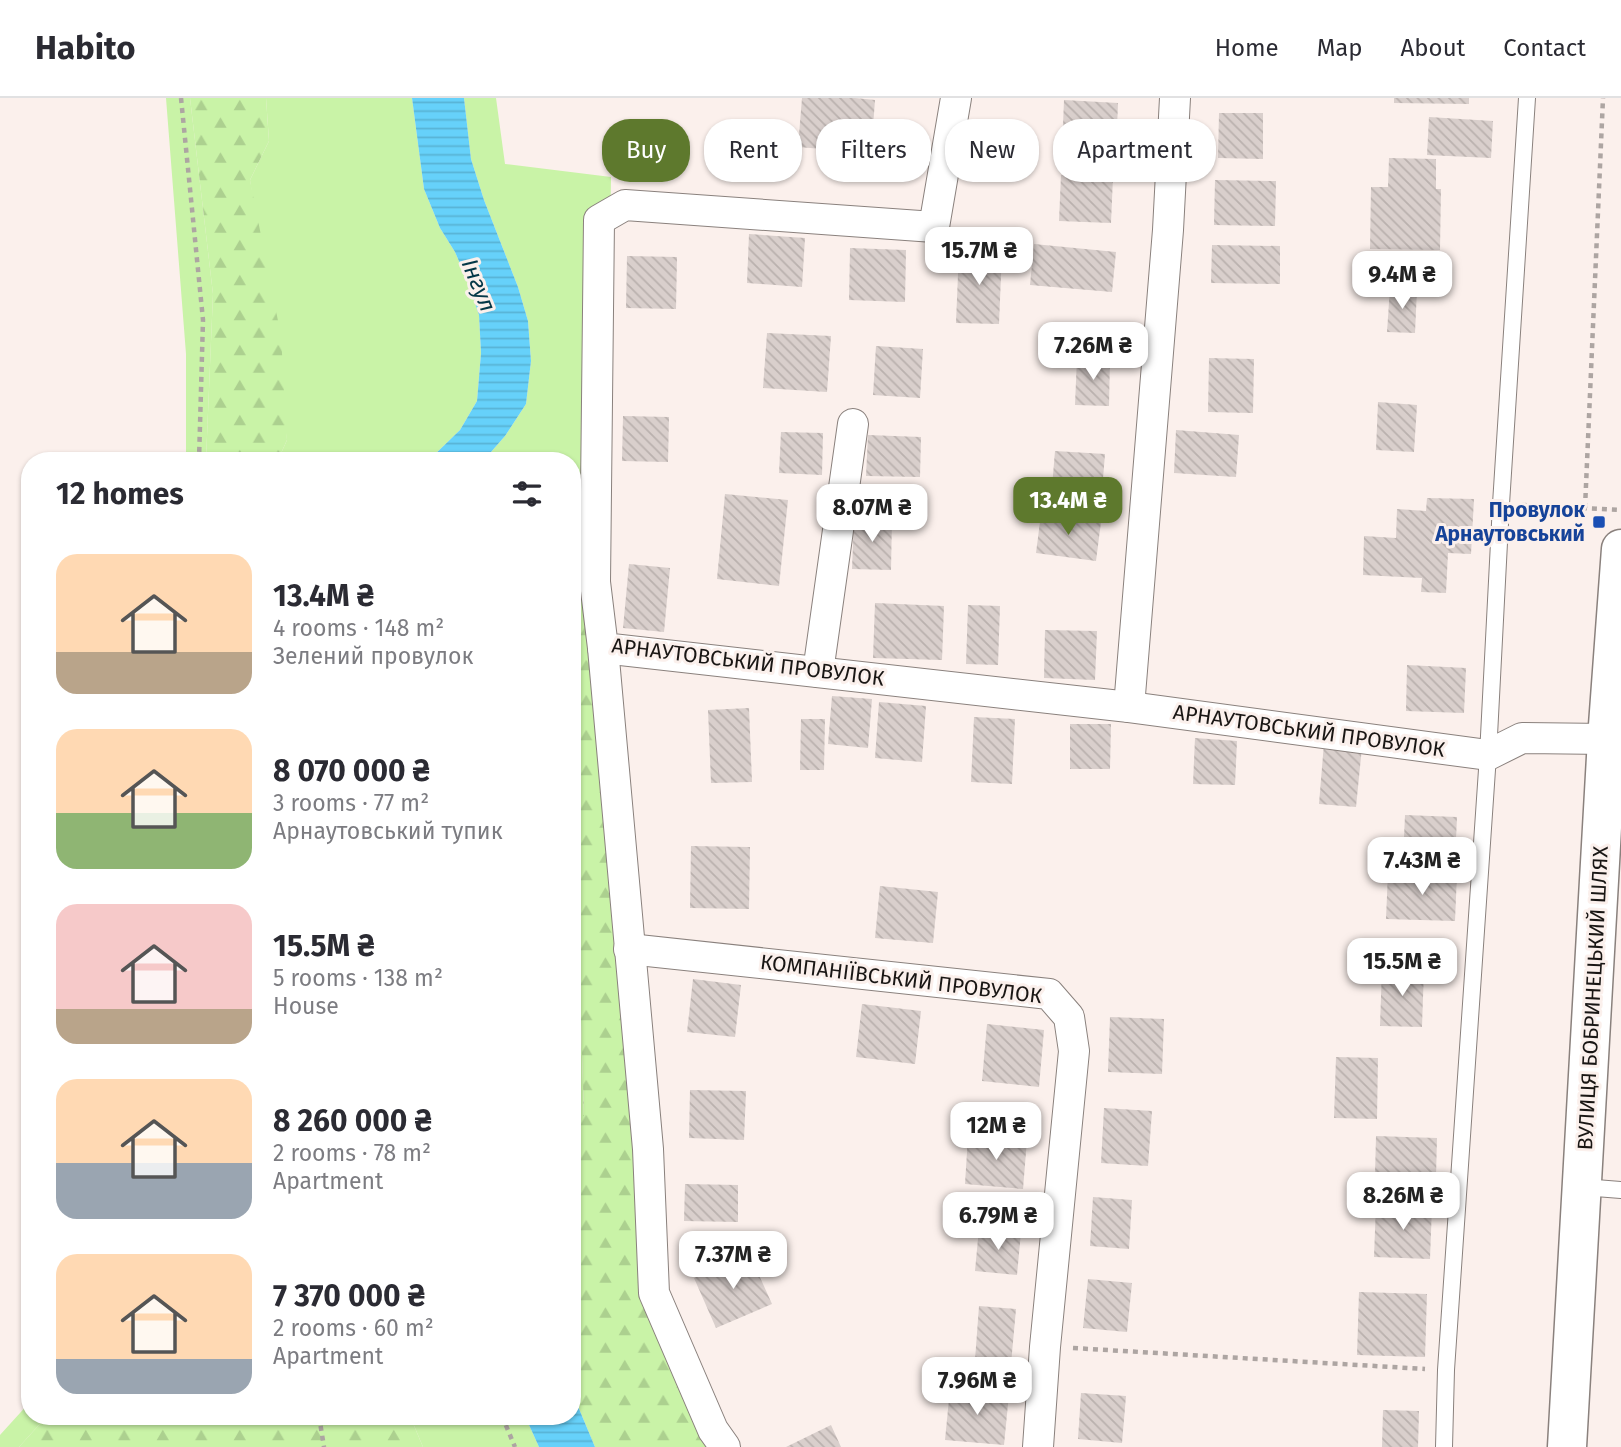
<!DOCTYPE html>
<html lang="en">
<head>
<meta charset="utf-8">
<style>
	:root { --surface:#fff; --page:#f7f7f7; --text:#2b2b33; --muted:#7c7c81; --line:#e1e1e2; --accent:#5e792d }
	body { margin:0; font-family:"Fira Sans",sans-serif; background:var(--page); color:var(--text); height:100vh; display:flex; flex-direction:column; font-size:26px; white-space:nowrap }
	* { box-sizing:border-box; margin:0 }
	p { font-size:23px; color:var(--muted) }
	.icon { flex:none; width:38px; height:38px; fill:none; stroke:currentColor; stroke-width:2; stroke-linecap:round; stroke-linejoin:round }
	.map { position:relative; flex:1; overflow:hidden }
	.sheet { position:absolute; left:21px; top:354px; width:560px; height:973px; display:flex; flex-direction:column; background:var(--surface); border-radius:28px; box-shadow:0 2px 5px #0004 }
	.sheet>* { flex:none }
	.banner { position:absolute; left:602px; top:21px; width:665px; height:63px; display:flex; gap:14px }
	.price { position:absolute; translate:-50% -60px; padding:0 16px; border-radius:14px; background:#fff; color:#222; font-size:23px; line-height:46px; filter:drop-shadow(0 2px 4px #0008) }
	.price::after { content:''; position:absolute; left:50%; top:42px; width:21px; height:16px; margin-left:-10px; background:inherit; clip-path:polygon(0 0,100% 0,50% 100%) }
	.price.on { background:var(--accent); color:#fff }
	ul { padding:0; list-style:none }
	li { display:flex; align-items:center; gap:21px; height:175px; padding:0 35px }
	li span { display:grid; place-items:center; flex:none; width:196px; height:140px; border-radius:21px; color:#555 }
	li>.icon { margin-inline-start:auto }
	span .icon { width:84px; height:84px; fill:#fffc; stroke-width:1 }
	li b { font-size:30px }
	h2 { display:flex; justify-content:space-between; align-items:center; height:84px; padding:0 35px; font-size:30px }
	.tag { padding:0 24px; border-radius:28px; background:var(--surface); box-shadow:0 2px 5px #0004; font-size:24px; line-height:63px }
	.tag.on { background:var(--accent); color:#fff }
	header { display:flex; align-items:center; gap:42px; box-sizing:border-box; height:98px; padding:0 35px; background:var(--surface); border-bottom:2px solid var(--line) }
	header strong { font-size:33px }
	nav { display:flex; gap:38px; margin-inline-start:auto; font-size:24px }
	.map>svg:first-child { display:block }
	.green { fill:#c9f3a7 }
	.forest { fill:url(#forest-firs) }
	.garden { fill:url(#garden-dots) }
	.water { fill:url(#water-rules) }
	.building { fill:url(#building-back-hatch) }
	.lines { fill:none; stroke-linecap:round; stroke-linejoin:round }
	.lane-casing { stroke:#8a817d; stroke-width:18 }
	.street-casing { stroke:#8a817d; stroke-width:32 }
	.primary-casing { stroke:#8a817d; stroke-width:41 }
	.path { stroke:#ada5a2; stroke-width:4.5; stroke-dasharray:5 5; stroke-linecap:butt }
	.lane { stroke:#fff; stroke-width:16 }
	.street { stroke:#fff; stroke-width:30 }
	.primary { stroke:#fff; stroke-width:38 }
	.transit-dot { fill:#1a4fb4; stroke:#fbf0ec; stroke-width:2.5 }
	.labels { text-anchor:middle; stroke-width:6; stroke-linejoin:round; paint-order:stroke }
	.transit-label { font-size:21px; font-weight:bold; fill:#164399; stroke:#fbf0ec; text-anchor:end }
	.street-label { font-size:21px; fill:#191614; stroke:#fbf0ec }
	.water-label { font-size:23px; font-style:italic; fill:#043747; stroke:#fbf0ec }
</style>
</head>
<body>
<header>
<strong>Habito</strong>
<nav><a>Home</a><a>Map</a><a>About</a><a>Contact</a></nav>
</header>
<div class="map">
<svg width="1621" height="1349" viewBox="0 0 1621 1349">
	<defs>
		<pattern id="forest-firs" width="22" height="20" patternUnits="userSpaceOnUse" patternTransform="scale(1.75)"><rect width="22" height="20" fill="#c9f3a7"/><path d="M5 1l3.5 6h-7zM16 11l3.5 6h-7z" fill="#acd08f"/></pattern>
		<pattern id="garden-dots" width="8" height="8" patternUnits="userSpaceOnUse" patternTransform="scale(1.75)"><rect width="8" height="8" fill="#c9f3a7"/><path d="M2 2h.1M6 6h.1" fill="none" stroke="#acd08f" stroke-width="1.8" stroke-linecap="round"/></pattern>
		<pattern id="water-rules" width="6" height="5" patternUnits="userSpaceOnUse" patternTransform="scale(1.75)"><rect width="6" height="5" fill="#66d1fa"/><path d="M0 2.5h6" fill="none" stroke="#58b3d5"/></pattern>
		<pattern id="building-back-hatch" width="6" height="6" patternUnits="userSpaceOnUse" patternTransform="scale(1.75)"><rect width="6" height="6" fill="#d9cfcc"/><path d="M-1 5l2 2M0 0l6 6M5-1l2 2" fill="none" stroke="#bab1ae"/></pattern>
	</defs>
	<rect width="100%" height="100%" fill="#fbf0ec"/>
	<g class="green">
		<path d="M166,0H190L213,196L206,362H186V256Z"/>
		<path d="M266,0H412L424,91L440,130L455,154L468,184L479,217L481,255L477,303L460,332L429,362H278L287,342L250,82L269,43Z"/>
		<path d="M464,0H496L505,66L611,79L606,443L572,438V362H484L505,338L526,306L531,263L528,223L518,189L484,102L471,61Z"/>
		<path d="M30,1304V1318H47L19,1349H0V1337Z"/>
		<path d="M410,1318H525L539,1349H423Z"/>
	</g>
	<g class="forest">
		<path d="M190,0H266L269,43L250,82L281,238L287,342L278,362H206L213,196Z"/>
		<path d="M572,438L606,443L641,1196L713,1349H595L572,1294V1018L584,1017L572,643Z"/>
		<path d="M47,1318H410L423,1349H19Z"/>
	</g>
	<path class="garden" d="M572,643L584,1018H572Z"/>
	<g class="water">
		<path d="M412,0H464L471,61L484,102L518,189L528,223L531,263L526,306L505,338L484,362H429L460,332L477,303L481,255L479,217L468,184L455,154L440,130L424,91Z"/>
		<path d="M572,1294L595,1349H539L525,1318H572Z"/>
	</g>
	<g class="building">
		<path d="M802,0H855L875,2L871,55L798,49Z"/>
		<path d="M1394,0H1469V6L1394,5Z"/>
		<path d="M1064,2L1118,5L1116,55L1062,53Z"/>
		<path d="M1219,15H1263V61L1218,60Z"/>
		<path d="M1429,19L1493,23L1491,60L1427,57Z"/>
		<path d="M1389,60L1436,61V91H1441L1440,152L1370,151L1371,89H1388Z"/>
		<path d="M1061,77L1113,79L1111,125L1059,123Z"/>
		<path d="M1215,82L1276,83L1275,128L1214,127Z"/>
		<path d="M749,136L805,140L802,189L747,185Z"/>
		<path d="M1034,146L1116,154L1112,194L1030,187Z"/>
		<path d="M1212,147L1280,148V186L1211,185Z"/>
		<path d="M850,150L906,152L905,204L849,202Z"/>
		<path d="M959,152L1002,154L999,226L956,225Z"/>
		<path d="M627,158L677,159L676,211L626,210Z"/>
		<path d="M1390,190L1417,191L1415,235L1387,234Z"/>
		<path d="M767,235L831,238L827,294L763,290Z"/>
		<path d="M876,248L923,251L920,300L873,297Z"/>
		<path d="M1077,259L1110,260L1109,308L1075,307Z"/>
		<path d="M1209,260L1254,261L1253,315L1208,314Z"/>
		<path d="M1378,304L1417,307L1414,354L1376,352Z"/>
		<path d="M623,318L669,319L668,364L622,363Z"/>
		<path d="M1176,332L1239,337L1236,379L1174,375Z"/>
		<path d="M781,334L823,335L822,377L779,375Z"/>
		<path d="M868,337L921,339L920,379L866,378Z"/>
		<path d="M1055,353L1105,356L1102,393L1052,389Z"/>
		<path d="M725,396L788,402L779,488L717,481Z"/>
		<path d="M1427,400L1474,401L1471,456L1448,455L1446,495L1421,494L1422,480L1363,477L1364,438L1396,440L1397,411L1426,413Z"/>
		<path d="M1041,416L1101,424L1096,463L1036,455Z"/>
		<path d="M854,420L892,421L891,472L852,471Z"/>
		<path d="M629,466L670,470L664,534L623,530Z"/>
		<path d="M875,505L944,508L942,562L873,560Z"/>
		<path d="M968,507L1000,508L998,567L966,566Z"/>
		<path d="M1045,532L1097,533L1095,582L1044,580Z"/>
		<path d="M1407,567L1466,570L1464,615L1406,613Z"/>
		<path d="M832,598L872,601L868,650L828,646Z"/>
		<path d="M879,604L926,608L922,664L875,660Z"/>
		<path d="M749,610L752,684L711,685L708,612Z"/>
		<path d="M974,619L1015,621L1012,686L971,684Z"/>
		<path d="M801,621H825L824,672H800Z"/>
		<path d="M1070,626H1111L1110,671H1070Z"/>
		<path d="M1195,640L1237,643L1235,687L1193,686Z"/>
		<path d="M1324,645L1362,649L1356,709L1319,706Z"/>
		<path d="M1405,717L1457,719L1455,764L1403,762Z"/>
		<path d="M691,748L750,749L749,811L690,810Z"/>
		<path d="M1388,774L1457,776L1455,823L1386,821Z"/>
		<path d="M880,788L938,794L933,845L875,840Z"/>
		<path d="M1382,870L1424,871L1422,929L1380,928Z"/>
		<path d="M693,881L741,887L735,939L687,934Z"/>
		<path d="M862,906L921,913L915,966L856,959Z"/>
		<path d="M1110,919L1164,921L1162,976L1108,974Z"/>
		<path d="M987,926L1044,932L1039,989L982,983Z"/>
		<path d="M1336,959L1378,960L1377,1021L1334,1020Z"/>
		<path d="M690,992L746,993L744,1042L689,1040Z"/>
		<path d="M1104,1010L1152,1013L1148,1068L1101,1065Z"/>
		<path d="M968,1038L1027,1042L1023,1091L965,1086Z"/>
		<path d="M1376,1038L1437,1040L1436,1079L1375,1077Z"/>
		<path d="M685,1086L738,1087V1124L684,1123Z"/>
		<path d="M1093,1099L1132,1102L1129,1151L1090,1148Z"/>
		<path d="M1376,1106L1432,1108L1430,1161L1374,1159Z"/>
		<path d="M979,1130L1021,1134L1017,1177L975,1173Z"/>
		<path d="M749,1155L772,1206L716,1230L694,1180Z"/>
		<path d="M1088,1181L1132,1185L1127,1234L1083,1230Z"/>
		<path d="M1359,1194L1427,1196L1425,1259L1357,1257Z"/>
		<path d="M979,1208L1016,1211L1011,1266L975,1262Z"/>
		<path d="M950,1291L1009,1296L1004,1347L945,1342Z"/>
		<path d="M1081,1295L1126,1298L1122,1345L1078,1341Z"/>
		<path d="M1383,1312L1419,1313L1418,1349H1382Z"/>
		<path d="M831,1327L841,1349H786Z"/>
	</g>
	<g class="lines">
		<defs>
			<g id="lane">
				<path d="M1583,1089L1621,1092"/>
				<path d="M1444,1349L1446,1272L1488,657L1501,406L1527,0"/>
			</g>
			<g id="street">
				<path d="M956,0L934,129L625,107L599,122L595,484L603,550L1129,609L1488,657L1522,640L1607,641"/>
				<path d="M603,550L648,1051L654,1195L713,1332L725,1349"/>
				<path d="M818,574L853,326"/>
				<path d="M1129,609L1168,132L1175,0"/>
				<path d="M629,851L1049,896L1069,919L1074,953L1045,1249L1038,1349"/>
			</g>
			<path id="primary" d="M1567,1349L1607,641L1621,451"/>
		</defs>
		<use href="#lane" class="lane-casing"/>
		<use href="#street" class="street-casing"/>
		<use href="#primary" class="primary-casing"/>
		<g class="path">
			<path d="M181,0L203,222L199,362"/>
			<path d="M1522,407L1621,412"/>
			<path d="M1585,410L1603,0"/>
			<path d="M1073,1250L1425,1271"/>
			<path d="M319,1318L324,1349"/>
			<path d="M502,1318L515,1349"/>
		</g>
		<use href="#lane" class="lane"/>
		<use href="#street" class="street"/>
		<use href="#primary" class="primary"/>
	</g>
	<rect class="transit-dot" x="1592" y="417" width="14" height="14" rx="3.5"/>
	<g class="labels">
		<g class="transit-label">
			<text x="1585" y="419">Провулок<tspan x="1585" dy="24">Арнаутовський</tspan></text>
		</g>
		<g class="street-label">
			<text transform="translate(748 564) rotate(7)" y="7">АРНАУТОВСЬКИЙ ПРОВУЛОК</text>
			<text transform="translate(1309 633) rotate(8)" y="7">АРНАУТОВСЬКИЙ ПРОВУЛОК</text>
			<text transform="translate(901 881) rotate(7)" y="7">КОМПАНІЇВСЬКИЙ ПРОВУЛОК</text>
			<text transform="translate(1593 900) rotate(-87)" y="7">ВУЛИЦЯ БОБРИНЕЦЬКИЙ ШЛЯХ</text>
		</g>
		<g class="water-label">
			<text transform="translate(479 187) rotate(68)" y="8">Інгул</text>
		</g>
	</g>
</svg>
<b class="price" style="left:979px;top:189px">15.7M ₴</b>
<b class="price" style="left:1402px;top:213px">9.4M ₴</b>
<b class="price" style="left:1093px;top:284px">7.26M ₴</b>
<b class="price on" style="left:1068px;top:439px">13.4M ₴</b>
<b class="price" style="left:872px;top:446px">8.07M ₴</b>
<b class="price" style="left:1422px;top:799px">7.43M ₴</b>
<b class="price" style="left:1402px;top:900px">15.5M ₴</b>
<b class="price" style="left:996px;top:1064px">12M ₴</b>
<b class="price" style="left:1403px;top:1134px">8.26M ₴</b>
<b class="price" style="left:998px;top:1154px">6.79M ₴</b>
<b class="price" style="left:733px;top:1193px">7.37M ₴</b>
<b class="price" style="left:977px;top:1319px">7.96M ₴</b>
<div class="banner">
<a class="tag on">Buy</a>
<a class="tag">Rent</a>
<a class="tag">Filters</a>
<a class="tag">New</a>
<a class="tag">Apartment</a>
</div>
<section class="sheet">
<h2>12 homes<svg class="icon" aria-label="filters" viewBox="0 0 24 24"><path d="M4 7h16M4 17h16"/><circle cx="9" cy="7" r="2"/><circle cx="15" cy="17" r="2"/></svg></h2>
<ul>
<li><span style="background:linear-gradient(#ffd9b3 70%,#b9a48a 0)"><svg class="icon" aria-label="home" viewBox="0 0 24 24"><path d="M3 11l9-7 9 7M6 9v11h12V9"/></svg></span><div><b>13.4M ₴</b><p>4 rooms · 148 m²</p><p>Зелений провулок</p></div></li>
<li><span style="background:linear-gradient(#ffd9b3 60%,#8fb573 0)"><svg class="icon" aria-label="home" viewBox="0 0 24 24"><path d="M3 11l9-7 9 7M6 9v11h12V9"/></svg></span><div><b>8 070 000 ₴</b><p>3 rooms · 77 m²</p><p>Арнаутовський тупик</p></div></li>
<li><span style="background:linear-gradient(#f6c9c9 75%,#b9a48a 0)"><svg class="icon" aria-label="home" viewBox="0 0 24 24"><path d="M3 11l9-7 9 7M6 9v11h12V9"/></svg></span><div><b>15.5M ₴</b><p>5 rooms · 138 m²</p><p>House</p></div></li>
<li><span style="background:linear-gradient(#ffd9b3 60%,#9aa5b1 0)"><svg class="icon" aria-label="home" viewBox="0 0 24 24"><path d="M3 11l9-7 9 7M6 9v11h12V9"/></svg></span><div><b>8 260 000 ₴</b><p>2 rooms · 78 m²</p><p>Apartment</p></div></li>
<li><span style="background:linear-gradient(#ffd9b3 75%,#9aa5b1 0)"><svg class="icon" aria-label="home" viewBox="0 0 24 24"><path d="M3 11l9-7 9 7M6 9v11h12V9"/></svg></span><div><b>7 370 000 ₴</b><p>2 rooms · 60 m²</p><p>Apartment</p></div></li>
</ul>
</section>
</div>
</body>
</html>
